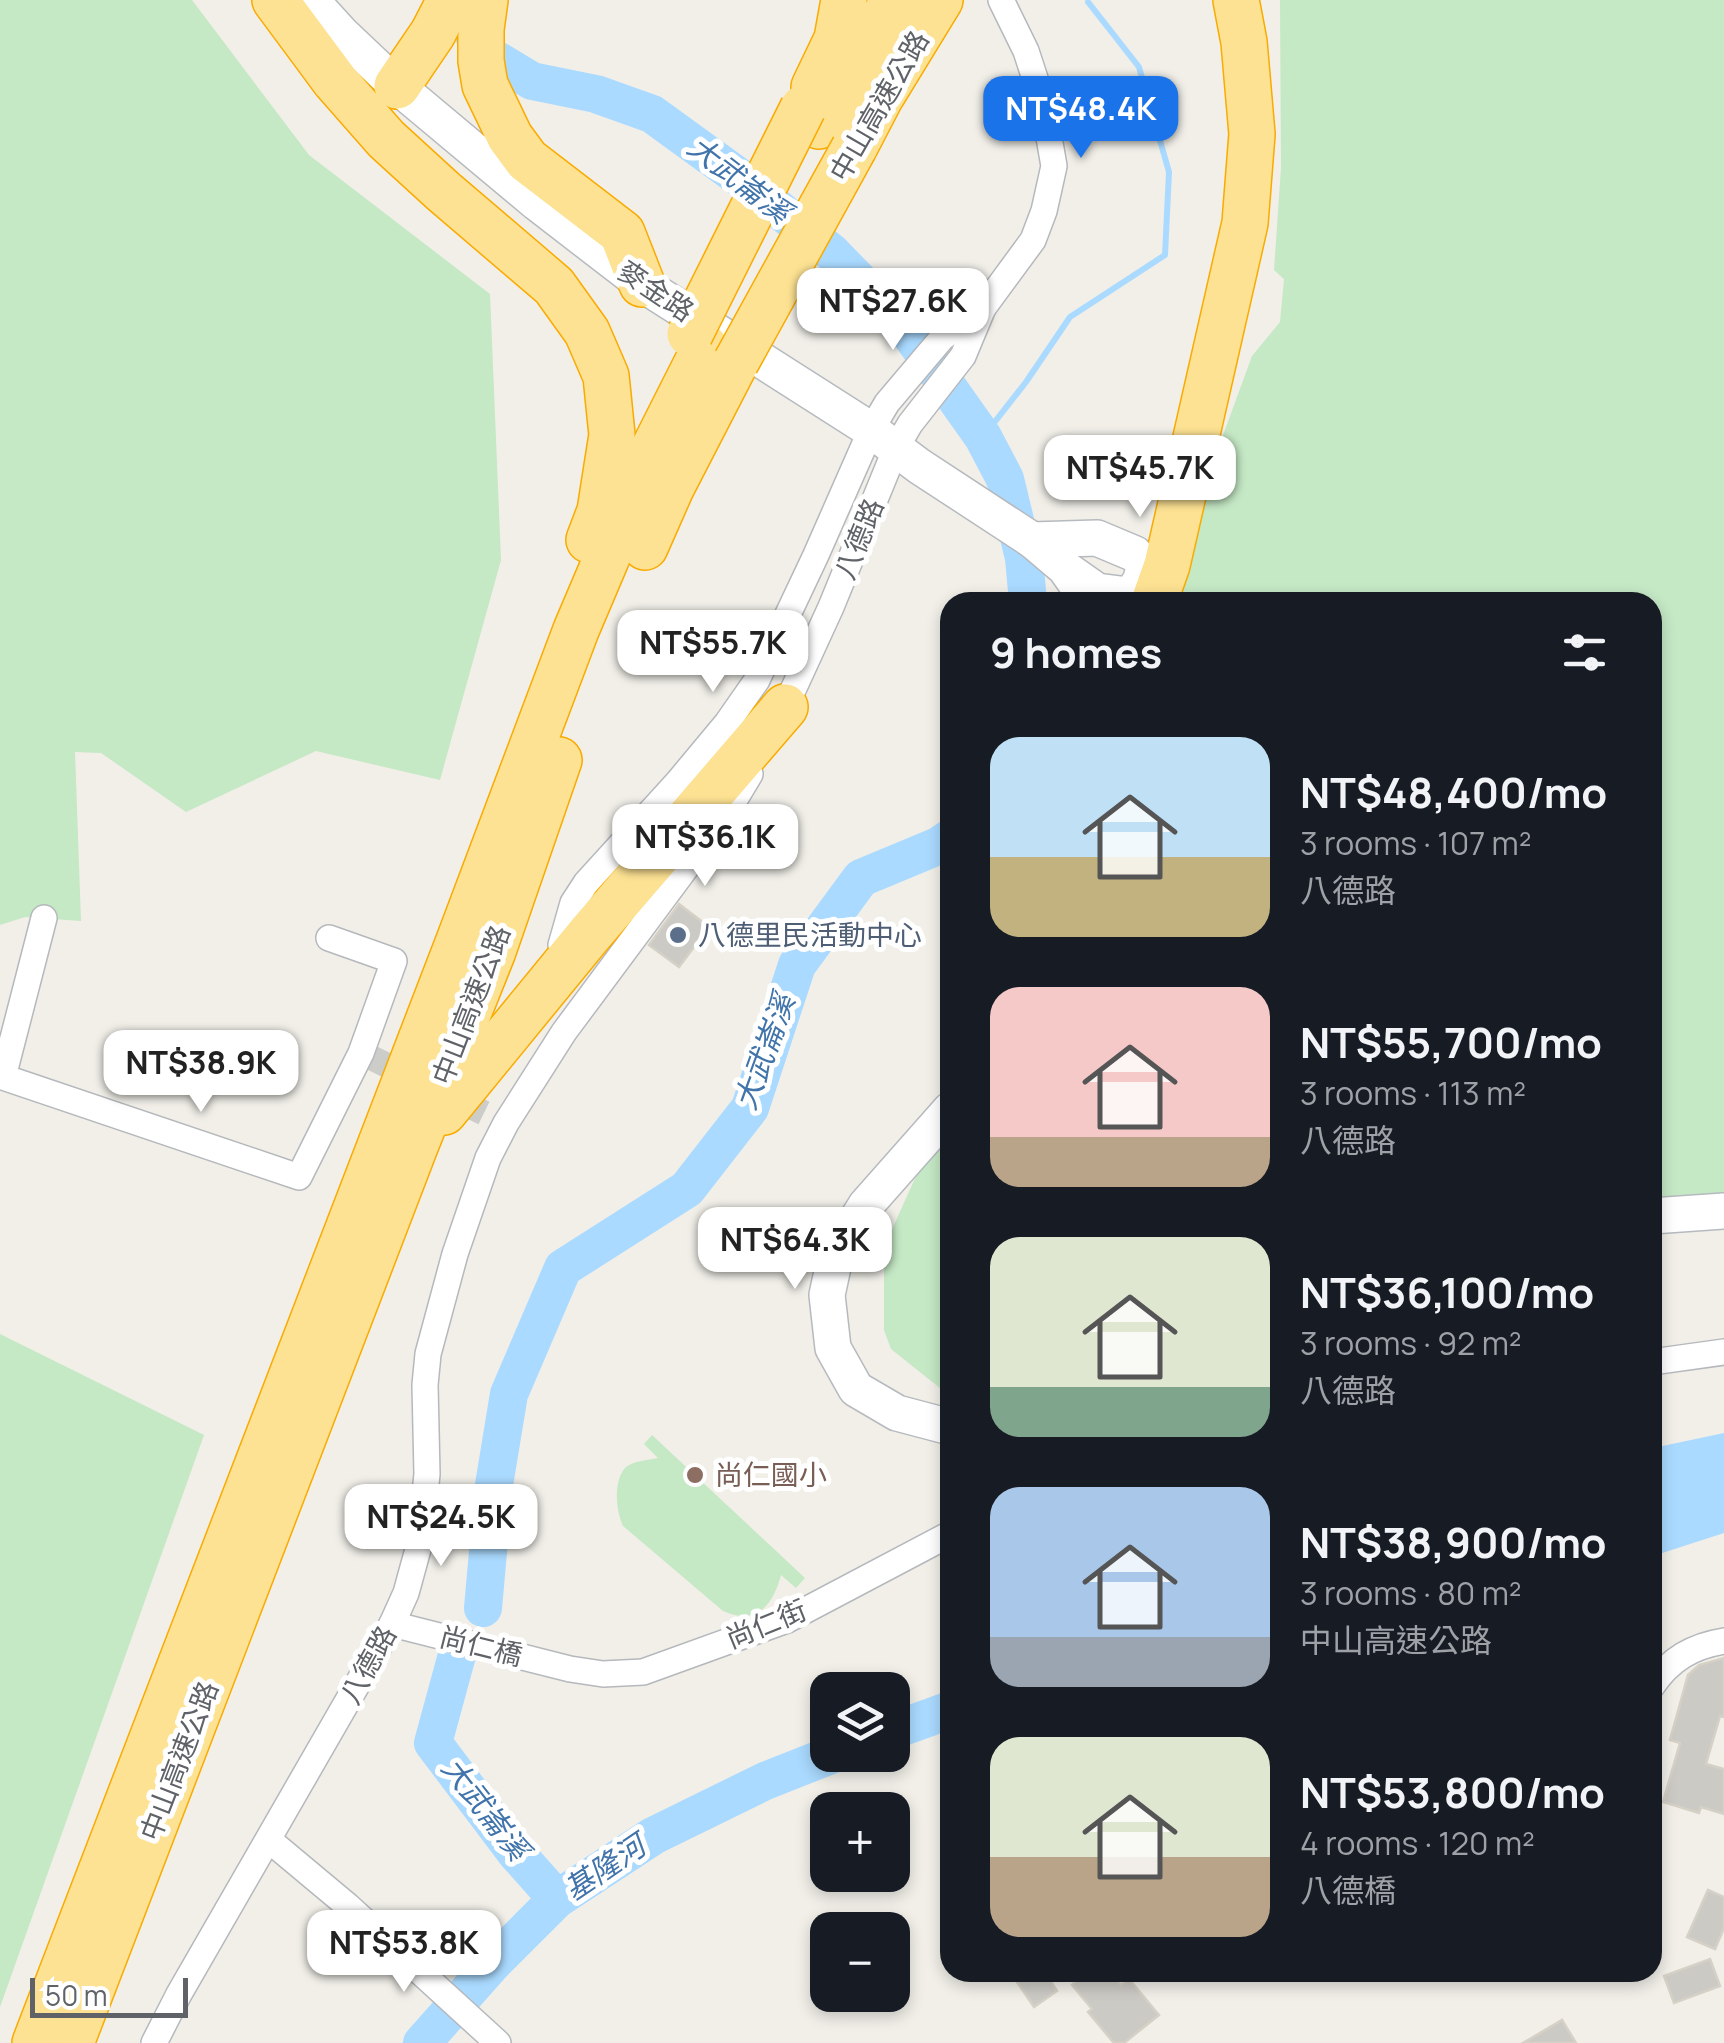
<!DOCTYPE html>
<html lang="en">
<head>
<meta charset="utf-8">
<style>
	:root { --surface:#171b24; --page:#242831; --text:#f1f3f6; --muted:#9ea1a6; --accent:#1a73e8 }
	body { margin:0; font-family:Manrope,"Noto Sans TC",sans-serif; background:var(--page); color:var(--text); height:100vh; display:flex; flex-direction:column; font-size:38px; white-space:nowrap }
	* { box-sizing:border-box; margin:0 }
	p { font-size:32px; color:var(--muted) }
	.icon { flex:none; width:55px; height:55px; fill:none; stroke:currentColor; stroke-width:2; stroke-linecap:round; stroke-linejoin:round }
	.map { position:relative; flex:1; overflow:hidden }
	.details { position:absolute; left:940px; top:592px; width:722px; height:1390px; display:flex; flex-direction:column; background:var(--surface); border-radius:30px; box-shadow:0 5px 15px #0003 }
	.details>* { flex:none }
	.fabs { position:absolute; left:810px; top:1672px; display:grid; gap:20px }
	.fabs a { display:grid; place-items:center; width:100px; height:100px; border-radius:20px; background:var(--surface); box-shadow:0 5px 15px #0003; font-size:50px }
	.scale { position:absolute; left:30px; bottom:25px; width:158px; box-sizing:border-box; padding-left:10px; border:5px solid #5f6368; border-top:0; font-size:28px; line-height:35px; white-space:nowrap; color:#5f6368; -webkit-text-stroke:8px #fff; paint-order:stroke }
	.price { position:absolute; translate:-50% -85px; padding:0 22px; border-radius:20px; background:#fff; color:#222; font-size:32px; line-height:65px; filter:drop-shadow(0 2px 5px #0008) }
	.price::after { content:''; position:absolute; left:50%; top:60px; width:30px; height:22px; margin-left:-15px; background:inherit; clip-path:polygon(0 0,100% 0,50% 100%) }
	.price.selected { background:var(--accent); color:#fff }
	ul { padding:0; list-style:none }
	li { display:flex; align-items:center; gap:30px; height:250px; padding:0 50px }
	li span { display:grid; place-items:center; flex:none; width:280px; height:200px; border-radius:30px; color:#555 }
	li>.icon { margin-inline-start:auto }
	span .icon { width:120px; height:120px; fill:#fffc; stroke-width:1 }
	li b { font-size:42px }
	h2 { display:flex; justify-content:space-between; align-items:center; height:120px; padding:0 50px; font-size:42px }
	.map>svg:first-child { display:block }
	.green { fill:#c5e8c5 }
	.water { fill:#aadaff }
	.lines { fill:none; stroke-linecap:round; stroke-linejoin:round }
	.stream { stroke:#aadaff; stroke-width:6 }
	.river { stroke:#aadaff; stroke-width:38 }
	.building { fill:#cccac5; stroke:#d6d1c6; stroke-width:2.5 }
	.street-tunnel { stroke:#ccccc8; stroke-width:25; stroke-dasharray:25 12; stroke-linecap:butt }
	.street-casing { stroke:#b5b8bc; stroke-width:28 }
	.secondary-casing { stroke:#b6babf; stroke-width:38 }
	.highway-casing { stroke:#f9ab00; stroke-width:48 }
	.street { stroke:#fff; stroke-width:25 }
	.secondary { stroke:#fff; stroke-width:35 }
	.highway { stroke:#fde293; stroke-width:45 }
	.highway-bridge-casing { stroke:#f9ab00; stroke-width:48; stroke-linecap:butt }
	.highway-bridge { stroke:#fde293; stroke-width:45 }
	.service-dot { fill:#5c6f8a; stroke:#fff; stroke-width:4 }
	.education-dot { fill:#8d6e63; stroke:#fff; stroke-width:4 }
	.labels { text-anchor:middle; stroke-width:10; stroke-linejoin:round; paint-order:stroke }
	.street-label { font-size:28px; fill:#5f6368; stroke:#fff }
	.service-label { font-size:28px; fill:#4e5e75; stroke:#fff; text-anchor:start }
	.education-label { font-size:28px; fill:#785e54; stroke:#fff; text-anchor:start }
	.water-label { font-size:30px; font-style:italic; fill:#4174aa; stroke:#fff }
</style>
</head>
<body>
<div class="map">
<svg width="1724" height="2043" viewBox="0 0 1724 2043">
	<rect width="100%" height="100%" fill="#f1efe8"/>
	<g class="green">
		<path d="M0,0H192L309,155L490,294L501,560L440,780L316,751L186,812L101,753L75,752L81,921L25,917L0,925Z"/>
		<path d="M1280,0H1724V1198L1653,1199L1652,602H1162L1252,356L1280,322L1284,279L1274,270L1281,168Z"/>
		<path d="M950,1101V1396L891,1349L884,1330V1247Z"/>
		<path d="M0,1334L204,1435L0,2007Z"/>
		<path d="M652,1435L805,1578L796,1588L781,1575C773,1605 757,1626 723,1611L623,1526C616,1511 613,1482 625,1468C632,1461 648,1460 658,1458L644,1444Z"/>
	</g>
	<path class="water" d="M1724,1433V1533L1653,1556V1448Z"/>
	<g class="lines">
		<path class="stream" d="M983,437L1026,382L1070,317L1165,255L1169,172L1139,67L1088,2"/>
		<g class="river">
			<path d="M470,28L485,53L532,81L596,94L652,114L743,180L832,253L908,331L983,437L1005,479L1024,558L1028,602"/>
			<path d="M483,1608L494,1485L509,1394L563,1268L687,1189L750,1108L797,965L861,878L938,846L950,838"/>
			<path d="M457,1655L433,1743L516,1853L557,1899"/>
			<path d="M892,1731L950,1710"/>
			<path d="M422,2043L493,1963L557,1899L653,1836L765,1781L831,1755"/>
		</g>
	</g>
	<g class="building">
		<path d="M679,904L709,927L679,967L649,945Z"/>
		<path d="M1724,1658V1717L1720,1716L1706,1764L1724,1769V1814L1701,1807L1699,1813L1663,1802L1680,1743L1670,1740L1688,1675L1699,1665Z"/>
		<path d="M1708,1890L1724,1897V1928L1715,1949L1687,1937Z"/>
		<path d="M1710,1959L1720,1986L1674,2003L1664,1976Z"/>
		<path d="M1025,1972H1045L1057,1991L1034,2007L1015,1979Z"/>
		<path d="M1087,1972H1110L1121,1985L1129,1979L1159,2015L1124,2043H1114L1088,2012L1092,2009L1072,1985Z"/>
		<path d="M1562,2020L1576,2043H1523Z"/>
	</g>
	<g class="lines">
		<path class="street-tunnel" d="M370,1057L484,1113"/>
		<defs>
			<g id="street">
				<path d="M781,716L831,607L896,448L910,424L963,356L983,308L1033,240L1044,211L1054,166L1043,103L1026,51L1001,0"/>
				<path d="M44,918L3,1077L299,1177L361,1053L394,961L329,938"/>
				<path d="M561,945L573,903L586,883L677,783L727,723L757,680L816,555L871,430L887,403L942,338L983,308"/>
				<path d="M1652,1362L1724,1352"/>
				<path d="M392,1624L570,1669L603,1674L643,1672L787,1620L950,1534"/>
				<path d="M1652,1686C1670,1659 1693,1646 1724,1641"/>
				<path d="M269,1840L348,1906L498,2043"/>
				<path d="M154,2043L179,1994L392,1624L406,1593L420,1542L427,1474L425,1385L428,1354L455,1254L488,1158L506,1123L564,1032L726,814L750,774"/>
			</g>
			<g id="secondary">
				<path d="M311,0L342,34L397,86L537,203L642,284L871,430L919,466L1032,540L1065,568L1089,602"/>
				<path d="M1032,540L1097,538L1135,554L1143,562L1151,585V602"/>
				<path d="M1070,572L1097,591L1128,595C1140,586 1144,576 1143,562"/>
				<path d="M950,1110L866,1205L836,1253L827,1295L833,1348L856,1389L897,1413L950,1427"/>
				<path d="M1652,1216L1724,1211"/>
			</g>
			<g id="highway">
				<path d="M275,0L335,81L386,139L444,192L554,286L587,332L606,376L612,435L600,511L589,540"/>
				<path d="M485,0L481,29V61L485,85L510,137L527,160L622,233L642,284"/>
				<path d="M397,86L433,33L450,0"/>
				<path d="M814,87L837,39L844,0"/>
				<path d="M819,126L894,0"/>
				<path d="M854,148L880,98L940,0"/>
				<path d="M645,547L671,488L736,362"/>
				<path d="M1154,602L1167,565L1245,223L1252,134L1244,42L1236,0"/>
				<path d="M444,1112L589,935L785,707"/>
				<path d="M35,2043L460,938L576,630L649,458L705,347"/>
				<path d="M71,2043L414,1149L493,951L559,760"/>
			</g>
		</defs>
		<use href="#street" class="street-casing"/>
		<use href="#secondary" class="secondary-casing"/>
		<use href="#highway" class="highway-casing"/>
		<use href="#street" class="street"/>
		<use href="#secondary" class="secondary"/>
		<use href="#highway" class="highway"/>
		<defs>
			<g id="highway-bridge">
				<path d="M690,334L803,108"/>
				<path d="M736,362L854,148"/>
			</g>
		</defs>
		<use href="#highway-bridge" class="highway-bridge-casing"/>
		<use href="#highway-bridge" class="highway-bridge"/>
	</g>
	<circle class="service-dot" cx="678" cy="935" r="10"/>
	<circle class="education-dot" cx="695" cy="1475" r="10"/>
	<g class="labels">
		<g class="street-label">
			<text transform="translate(879 106) rotate(-60)" y="10">中山高速公路</text>
			<text transform="translate(656 291) rotate(34)" y="10">麥金路</text>
			<text transform="translate(859 539) rotate(-68)" y="10">八德路</text>
			<text transform="translate(471 1005) rotate(-69)" y="10">中山高速公路</text>
			<text transform="translate(766 1624) rotate(-22)" y="10">尚仁街</text>
			<text transform="translate(481 1646) rotate(14)" y="10">尚仁橋</text>
			<text transform="translate(368 1665) rotate(-61)" y="10">八德路</text>
			<text transform="translate(179 1761) rotate(-69)" y="10">中山高速公路</text>
		</g>
		<g class="service-label">
			<text x="698" y="945">八德里民活動中心</text>
		</g>
		<g class="education-label">
			<text x="715" y="1485">尚仁國小</text>
		</g>
		<g class="water-label">
			<text transform="translate(739 180) rotate(38)" y="10">大武崙溪</text>
			<text transform="translate(765 1052) rotate(-70)" y="10">大武崙溪</text>
			<text transform="translate(485 1809) rotate(52)" y="10">大武崙溪</text>
			<text transform="translate(605 1868) rotate(-34)" y="10">基隆河</text>
		</g>
	</g>
</svg>
<div class="fabs">
<a><svg class="icon" aria-label="layers" viewBox="0 0 24 24"><path d="M12 4l9 5-9 5-9-5zM3 14l9 5 9-5"/></svg></a>
<a>+</a>
<a>−</a>
</div>
<div class="scale">50 m</div>
<b class="price selected" style="left:1081px;top:161px">NT$48.4K</b>
<b class="price" style="left:893px;top:353px">NT$27.6K</b>
<b class="price" style="left:1140px;top:520px">NT$45.7K</b>
<b class="price" style="left:713px;top:695px">NT$55.7K</b>
<b class="price" style="left:705px;top:889px">NT$36.1K</b>
<b class="price" style="left:201px;top:1115px">NT$38.9K</b>
<b class="price" style="left:795px;top:1292px">NT$64.3K</b>
<b class="price" style="left:441px;top:1569px">NT$24.5K</b>
<b class="price" style="left:404px;top:1995px">NT$53.8K</b>
<section class="details">
<h2>9 homes<svg class="icon" aria-label="filters" viewBox="0 0 24 24"><path d="M4 7h16M4 17h16"/><circle cx="9" cy="7" r="2"/><circle cx="15" cy="17" r="2"/></svg></h2>
<ul>
<li><span style="background:linear-gradient(#bfe0f5 60%,#c2b280 0)"><svg class="icon" aria-label="home" viewBox="0 0 24 24"><path d="M3 11l9-7 9 7M6 9v11h12V9"/></svg></span><div><b>NT$48,400/mo</b><p>3 rooms · 107 m²</p><p>八德路</p></div></li>
<li><span style="background:linear-gradient(#f6c9c9 75%,#b9a48a 0)"><svg class="icon" aria-label="home" viewBox="0 0 24 24"><path d="M3 11l9-7 9 7M6 9v11h12V9"/></svg></span><div><b>NT$55,700/mo</b><p>3 rooms · 113 m²</p><p>八德路</p></div></li>
<li><span style="background:linear-gradient(#dfe7d0 75%,#7fa58c 0)"><svg class="icon" aria-label="home" viewBox="0 0 24 24"><path d="M3 11l9-7 9 7M6 9v11h12V9"/></svg></span><div><b>NT$36,100/mo</b><p>3 rooms · 92 m²</p><p>八德路</p></div></li>
<li><span style="background:linear-gradient(#a9c7e8 75%,#9aa5b1 0)"><svg class="icon" aria-label="home" viewBox="0 0 24 24"><path d="M3 11l9-7 9 7M6 9v11h12V9"/></svg></span><div><b>NT$38,900/mo</b><p>3 rooms · 80 m²</p><p>中山高速公路</p></div></li>
<li><span style="background:linear-gradient(#dfe7d0 60%,#b9a48a 0)"><svg class="icon" aria-label="home" viewBox="0 0 24 24"><path d="M3 11l9-7 9 7M6 9v11h12V9"/></svg></span><div><b>NT$53,800/mo</b><p>4 rooms · 120 m²</p><p>八德橋</p></div></li>
</ul>
</section>
</div>
</body>
</html>
